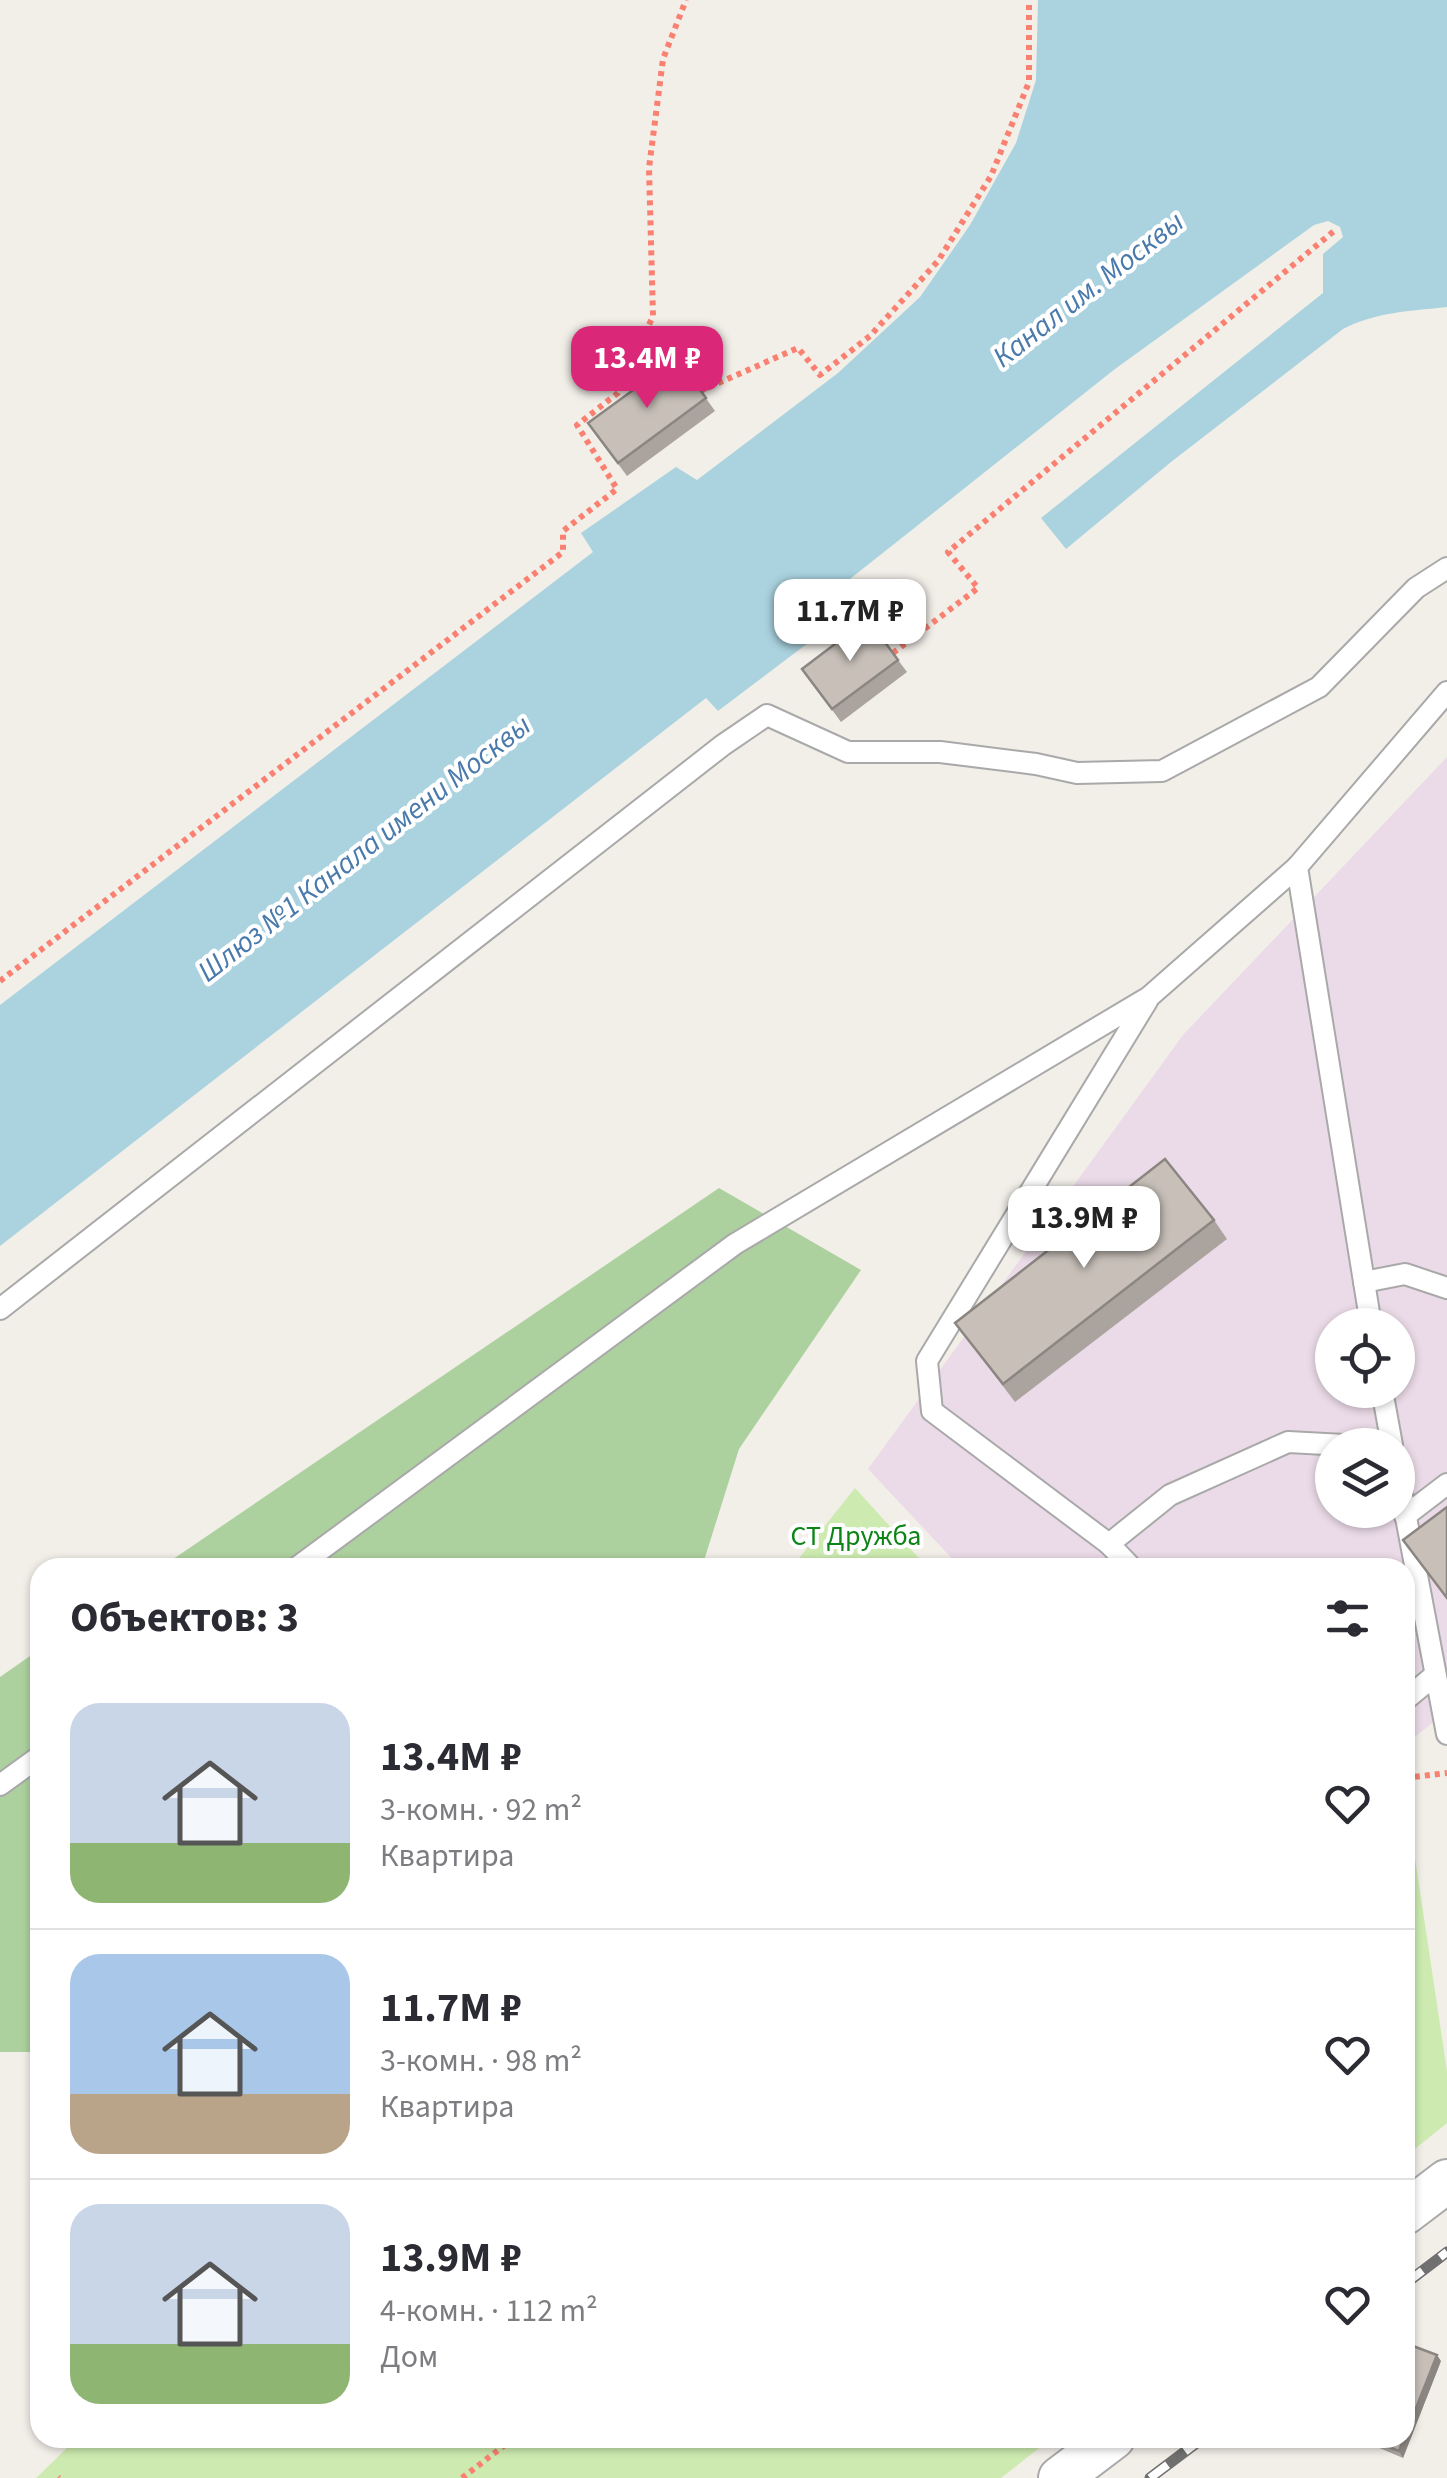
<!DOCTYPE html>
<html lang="ru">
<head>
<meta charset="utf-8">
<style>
	:root { --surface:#fff; --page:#f2f2f3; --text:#2b2b33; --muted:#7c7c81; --line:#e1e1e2; --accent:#db2777 }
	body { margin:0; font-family:"Source Sans 3",sans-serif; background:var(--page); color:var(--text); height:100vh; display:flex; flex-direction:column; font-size:38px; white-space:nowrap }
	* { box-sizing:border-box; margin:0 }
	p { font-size:32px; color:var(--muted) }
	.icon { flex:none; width:55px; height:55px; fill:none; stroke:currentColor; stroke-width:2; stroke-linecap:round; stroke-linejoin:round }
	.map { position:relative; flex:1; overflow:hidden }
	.side { position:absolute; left:30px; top:1558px; width:1385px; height:890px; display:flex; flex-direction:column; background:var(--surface); border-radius:30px; box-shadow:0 2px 8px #0004 }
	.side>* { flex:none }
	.buttons { position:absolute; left:1315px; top:1308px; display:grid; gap:20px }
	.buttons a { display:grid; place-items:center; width:100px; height:100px; border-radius:50%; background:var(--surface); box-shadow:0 2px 8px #0004; font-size:50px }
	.price { position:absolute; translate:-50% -85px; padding:0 22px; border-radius:20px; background:#fff; color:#222; font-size:32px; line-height:65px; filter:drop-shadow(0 2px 5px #0008) }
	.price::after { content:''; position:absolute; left:50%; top:60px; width:30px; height:22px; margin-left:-15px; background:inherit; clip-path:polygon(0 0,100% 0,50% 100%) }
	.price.on { background:var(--accent); color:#fff }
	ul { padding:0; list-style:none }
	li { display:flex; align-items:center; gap:30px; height:250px; padding:0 40px }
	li+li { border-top:2px solid var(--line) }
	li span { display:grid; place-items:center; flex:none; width:280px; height:200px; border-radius:30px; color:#555 }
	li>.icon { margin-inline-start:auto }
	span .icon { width:120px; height:120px; fill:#fffc; stroke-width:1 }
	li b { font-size:42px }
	h2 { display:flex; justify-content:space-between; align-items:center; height:120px; padding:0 40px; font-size:42px }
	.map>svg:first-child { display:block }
	.industrial { fill:#ebdbe8; fill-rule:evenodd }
	.grass { fill:#cdebb0 }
	.forest { fill:#add19e }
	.water { fill:#aad3df }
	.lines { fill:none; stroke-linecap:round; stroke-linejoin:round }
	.lane-casing { stroke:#a9a9a9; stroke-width:24 }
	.street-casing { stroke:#a9a9a9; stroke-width:46 }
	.path { stroke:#fa8072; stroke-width:6; stroke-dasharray:5 5; stroke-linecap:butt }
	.lane { stroke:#fff; stroke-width:20 }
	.street { stroke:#fff; stroke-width:42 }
	.rail-casing { stroke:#707070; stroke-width:11 }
	.rail { stroke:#fff; stroke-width:8; stroke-dasharray:22; stroke-linecap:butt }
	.wall { fill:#aba49e }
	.shaded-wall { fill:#8b8681 }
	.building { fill:#c7bfb8; stroke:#8b8681; stroke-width:2.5 }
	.labels { text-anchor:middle; stroke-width:8; stroke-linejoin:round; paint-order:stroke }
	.park-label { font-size:28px; fill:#0c8416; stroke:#fff }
	.water-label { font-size:30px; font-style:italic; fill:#4a7aab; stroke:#fff }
</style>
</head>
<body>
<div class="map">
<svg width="1447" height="2478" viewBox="0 0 1447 2478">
	<rect width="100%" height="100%" fill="#f2efe9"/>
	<path class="industrial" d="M1447,757V1711L1405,1745V1568L960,1567L868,1469L1183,1035ZM1332,1325H1398V1390H1332ZM1332,1445H1398V1510H1332Z"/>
	<g class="grass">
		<path d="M855,1488L927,1567H792Z"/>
		<path d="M1405,1791L1447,2071V2123L1405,2157Z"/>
		<path d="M77,2438H1052L1001,2478H36Z"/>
	</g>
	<g class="forest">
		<path d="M719,1188L861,1270L739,1449L702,1567L160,1568Z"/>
		<path d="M40,1649V2052H0V1677Z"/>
	</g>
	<path class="water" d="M1038,0H1447V307C1410,311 1376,312 1343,329L1171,462L1066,549L1041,518L1323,293V254L1343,237L1340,227L1328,221L1314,225L1115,369L807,613L812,640L718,711L706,698L0,1246V1005L593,552L581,533L676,467L697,480L838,373L920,297L970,225L1016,143L1036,80Z"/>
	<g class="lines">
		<defs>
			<g id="lane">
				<path d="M1364,1282L1405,1274L1447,1288"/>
				<path d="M0,1309L723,745L767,715L848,752H940L1036,764L1077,773L1162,771L1319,687L1416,588L1447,568"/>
				<path d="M1371,1325L1297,867L1447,692"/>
				<path d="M1382,1390L1392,1445"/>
				<path d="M1398,1475L1447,1734"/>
				<path d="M1405,1516L1447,1484"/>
				<path d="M1109,1544L932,1411L927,1361L1147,1001"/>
				<path d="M296,1568L735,1244L1149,997L1297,867"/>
				<path d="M1132,1568L1109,1544L1170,1495L1288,1442L1344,1445"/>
				<path d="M1405,1700L1435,1675"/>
				<path d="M0,1785L40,1756"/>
			</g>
			<g id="street">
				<path d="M1405,2213L1447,2181"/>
				<path d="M1060,2478L1113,2438"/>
			</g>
		</defs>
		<use href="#lane" class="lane-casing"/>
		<use href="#street" class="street-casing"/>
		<g class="path">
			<path d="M700,391L798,348L820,375L870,336L938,261L991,176L1029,82V0"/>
			<path d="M893,653L978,588L948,552L1334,231"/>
			<path d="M0,981L563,552V531L617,489L577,425L618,393L653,316L649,168L663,59L686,0"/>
			<path d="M1405,1778L1447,1773"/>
			<path d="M58,2477L59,2478"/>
			<path d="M462,2478L514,2438"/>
		</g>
		<use href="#lane" class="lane"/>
		<use href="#street" class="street"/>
		<defs>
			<g id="rail">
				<path d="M1405,2284L1447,2252"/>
				<path d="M1150,2478L1203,2438"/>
			</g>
		</defs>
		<use href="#rail" class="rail-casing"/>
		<use href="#rail" class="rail"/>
	</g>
	<g class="wall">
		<path d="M677,358L715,411L627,476L588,423Z"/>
		<path d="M898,660L907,672L841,722L802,669Z"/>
		<path d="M1214,1220L1227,1239L1015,1402L955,1323Z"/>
		<path d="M1441,2361L1403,2458L1363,2441L1360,2438H1405Z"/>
	</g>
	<path class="shaded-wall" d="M1437,2355L1441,2361L1403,2458L1399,2451Z"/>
	<g class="building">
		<path d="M677,358L706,398L618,463L588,423Z"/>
		<path d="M868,619L898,660L832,709L802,669Z"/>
		<path d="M1165,1159L1214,1220L1003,1384L955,1323Z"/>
		<path d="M1447,1507V1598L1403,1540Z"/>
		<path d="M1405,2343L1437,2355L1405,2436Z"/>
		<path d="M1365,2438H1404L1399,2451Z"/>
	</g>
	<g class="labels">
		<g class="park-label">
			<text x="856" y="1545">СТ Дружба</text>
		</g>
		<g class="water-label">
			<text transform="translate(1088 289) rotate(-38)" y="10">Канал им. Москвы</text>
			<text transform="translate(364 848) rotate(-38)" y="10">Шлюз №1 Канала имени Москвы</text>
		</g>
	</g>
</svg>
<div class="buttons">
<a><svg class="icon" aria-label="locate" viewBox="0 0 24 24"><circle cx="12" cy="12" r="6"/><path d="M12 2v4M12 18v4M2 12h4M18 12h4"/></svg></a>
<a><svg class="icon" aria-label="layers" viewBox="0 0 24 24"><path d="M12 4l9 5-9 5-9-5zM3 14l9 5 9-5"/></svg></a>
</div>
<b class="price on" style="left:647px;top:411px">13.4M ₽</b>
<b class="price" style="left:850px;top:664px">11.7M ₽</b>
<b class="price" style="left:1084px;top:1271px">13.9M ₽</b>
<section class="side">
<h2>Объектов: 3<svg class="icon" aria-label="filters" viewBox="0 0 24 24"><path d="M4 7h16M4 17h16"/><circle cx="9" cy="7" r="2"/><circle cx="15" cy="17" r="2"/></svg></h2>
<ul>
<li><span style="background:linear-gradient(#c9d6e8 70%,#8fb573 0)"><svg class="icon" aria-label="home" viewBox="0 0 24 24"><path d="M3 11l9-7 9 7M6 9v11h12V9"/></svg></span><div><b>13.4M ₽</b><p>3-комн. · 92 m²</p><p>Квартира</p></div><svg class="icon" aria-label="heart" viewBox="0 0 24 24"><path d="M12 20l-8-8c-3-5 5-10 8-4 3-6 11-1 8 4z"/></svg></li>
<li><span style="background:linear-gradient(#a9c7e8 70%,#b9a48a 0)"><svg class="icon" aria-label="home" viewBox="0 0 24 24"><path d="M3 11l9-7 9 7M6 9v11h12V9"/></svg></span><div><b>11.7M ₽</b><p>3-комн. · 98 m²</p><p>Квартира</p></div><svg class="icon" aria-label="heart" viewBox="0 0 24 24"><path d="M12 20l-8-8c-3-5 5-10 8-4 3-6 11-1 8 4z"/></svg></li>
<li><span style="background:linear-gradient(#c9d6e8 70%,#8fb573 0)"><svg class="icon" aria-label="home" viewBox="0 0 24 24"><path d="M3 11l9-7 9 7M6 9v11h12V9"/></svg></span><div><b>13.9M ₽</b><p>4-комн. · 112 m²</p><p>Дом</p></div><svg class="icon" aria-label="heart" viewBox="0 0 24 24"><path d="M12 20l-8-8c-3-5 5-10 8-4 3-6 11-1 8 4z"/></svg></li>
</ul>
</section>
</div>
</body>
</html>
